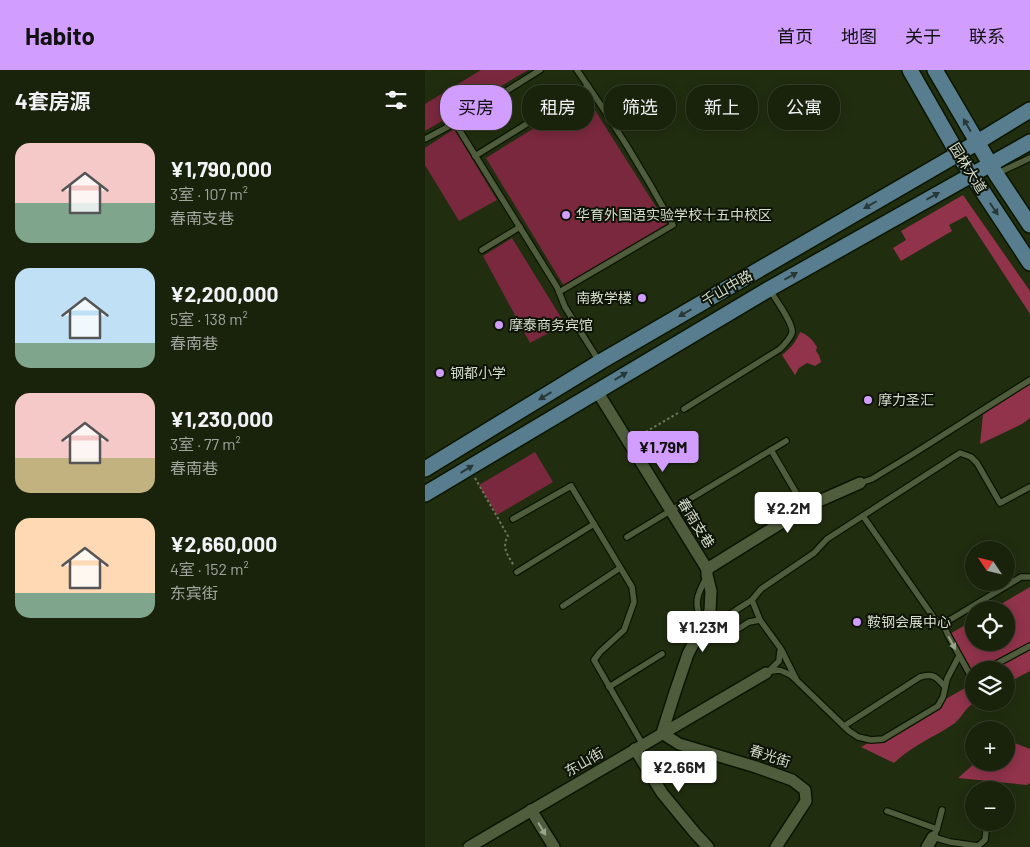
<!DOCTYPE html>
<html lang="zh">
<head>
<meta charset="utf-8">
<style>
	:root { --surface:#19220b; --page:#262f19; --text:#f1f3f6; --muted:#9fa49d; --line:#373f2c; --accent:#d19dfe }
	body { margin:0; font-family:Barlow,"Noto Sans SC",sans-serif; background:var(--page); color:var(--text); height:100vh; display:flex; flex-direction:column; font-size:19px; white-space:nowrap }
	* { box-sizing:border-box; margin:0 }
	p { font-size:16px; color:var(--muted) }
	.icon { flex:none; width:28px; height:28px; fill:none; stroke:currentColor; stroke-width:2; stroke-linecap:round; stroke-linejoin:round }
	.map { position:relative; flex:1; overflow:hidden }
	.sheet { display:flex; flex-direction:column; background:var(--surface); width:425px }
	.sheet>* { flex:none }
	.banner { position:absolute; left:15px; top:15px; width:475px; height:45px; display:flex; gap:10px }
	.needle { width:32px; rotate:305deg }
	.tools { position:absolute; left:540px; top:471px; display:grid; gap:10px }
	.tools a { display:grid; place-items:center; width:50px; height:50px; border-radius:50%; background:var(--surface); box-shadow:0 2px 12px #0003,0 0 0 1px var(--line); font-size:25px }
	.price { position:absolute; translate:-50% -42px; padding:0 11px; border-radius:5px; background:#fff; color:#222; font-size:16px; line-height:32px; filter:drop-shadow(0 1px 2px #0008) }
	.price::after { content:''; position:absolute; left:50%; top:30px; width:15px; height:11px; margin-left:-8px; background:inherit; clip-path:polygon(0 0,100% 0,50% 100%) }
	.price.selected { background:var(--accent); color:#111 }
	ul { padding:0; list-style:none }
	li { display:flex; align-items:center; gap:15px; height:125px; padding:0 15px }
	li span { display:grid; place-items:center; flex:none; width:140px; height:100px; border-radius:15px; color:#555 }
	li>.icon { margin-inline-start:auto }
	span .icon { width:60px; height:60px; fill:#fffc; stroke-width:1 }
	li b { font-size:21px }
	h2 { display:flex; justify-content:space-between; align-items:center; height:60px; padding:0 15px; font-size:21px }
	.chip { padding:0 18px; border-radius:20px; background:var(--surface); box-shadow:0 2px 12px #0003,0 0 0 1px var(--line); font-size:18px; line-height:45px }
	.chip.selected { background:var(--accent); color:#111 }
	header { display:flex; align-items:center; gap:30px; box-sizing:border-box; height:70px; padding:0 25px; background:var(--accent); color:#111 }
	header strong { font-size:24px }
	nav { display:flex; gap:28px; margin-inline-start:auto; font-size:18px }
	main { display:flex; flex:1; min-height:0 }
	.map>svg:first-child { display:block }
	.green { fill:#7a283d }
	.forest { fill:#90334b }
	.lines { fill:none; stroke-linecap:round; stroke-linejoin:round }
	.lane-casing { stroke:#0a1500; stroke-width:8 }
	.street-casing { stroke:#0a1500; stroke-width:14 }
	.primary-casing { stroke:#0a1500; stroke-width:18 }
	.path { stroke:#6b765d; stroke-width:2; stroke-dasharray:2.5 2.5; stroke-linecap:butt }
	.lane { stroke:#4f5d3d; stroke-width:5.5 }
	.street { stroke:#4f5d3d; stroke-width:11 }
	.primary { stroke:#577d8f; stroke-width:15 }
	.oneway { fill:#283837 }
	.oneway2 { fill:#99a48c }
	.poi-dot { fill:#d19dfe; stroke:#0e1307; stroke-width:2 }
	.labels { text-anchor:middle; stroke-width:4; stroke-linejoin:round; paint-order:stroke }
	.street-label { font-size:14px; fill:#d5decc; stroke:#0e1307 }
	.poi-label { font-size:14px; fill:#d5decc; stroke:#0e1307; text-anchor:start }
</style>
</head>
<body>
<header>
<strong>Habito</strong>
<nav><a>首页</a><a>地图</a><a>关于</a><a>联系</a></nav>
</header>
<main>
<section class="sheet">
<h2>4套房源<svg class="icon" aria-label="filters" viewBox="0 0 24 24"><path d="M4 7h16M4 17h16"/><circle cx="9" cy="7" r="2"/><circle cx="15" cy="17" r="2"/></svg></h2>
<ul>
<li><span style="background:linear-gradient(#f6c9c9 60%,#7fa58c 0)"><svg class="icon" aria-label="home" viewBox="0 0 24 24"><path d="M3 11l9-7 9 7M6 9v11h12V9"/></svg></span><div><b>¥1,790,000</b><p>3室 · 107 m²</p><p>春南支巷</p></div></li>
<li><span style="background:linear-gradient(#bfe0f5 75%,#7fa58c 0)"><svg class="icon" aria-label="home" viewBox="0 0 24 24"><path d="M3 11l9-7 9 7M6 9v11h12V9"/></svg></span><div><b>¥2,200,000</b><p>5室 · 138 m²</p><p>春南巷</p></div></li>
<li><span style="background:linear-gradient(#f6c9c9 65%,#c2b280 0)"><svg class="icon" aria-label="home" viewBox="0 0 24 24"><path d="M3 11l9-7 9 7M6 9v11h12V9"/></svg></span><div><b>¥1,230,000</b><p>3室 · 77 m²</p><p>春南巷</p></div></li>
<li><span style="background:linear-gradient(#ffd9b3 75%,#7fa58c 0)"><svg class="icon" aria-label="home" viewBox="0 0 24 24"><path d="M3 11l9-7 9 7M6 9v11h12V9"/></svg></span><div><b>¥2,660,000</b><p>4室 · 152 m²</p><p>东宾街</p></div></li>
</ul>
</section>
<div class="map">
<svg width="605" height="777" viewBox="0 0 605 777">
	<rect width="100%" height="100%" fill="#212d0f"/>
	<g class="green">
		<path d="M56,0H103L0,61V34Z"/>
		<path d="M161,26L243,156L139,216L61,88Z"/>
		<path d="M29,59L72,130L34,151L0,95V78Z"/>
		<path d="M87,168L140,254L105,273L58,186Z"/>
		<path d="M110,382L128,412L72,445L54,415Z"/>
	</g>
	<g class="forest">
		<path d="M538,125L605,221V244L541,146L524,155L527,161L476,191L468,178L481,170L476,161Z"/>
		<path d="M375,262C383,265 387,269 392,277L391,281L394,285L396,292L390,296L382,293L374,298L370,305L357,285C366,278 371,272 375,262Z"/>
		<path d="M605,314V348L597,354L555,374L558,344Z"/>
		<path d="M605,517V601L581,614V600H549V605L523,565L549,550V572H581V540H566Z"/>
		<path d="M549,613V633C541,637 537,647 530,653C510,667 487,675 469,693L436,677Z"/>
		<path d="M587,672L605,679V713L602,715L533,708L550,693L581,692V675Z"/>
	</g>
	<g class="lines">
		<defs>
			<g id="lane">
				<path d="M30,53L132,217L140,237L174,291"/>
				<path d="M0,69L30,53L115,0"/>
				<path d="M50,86L163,16"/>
				<path d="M571,104L605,88"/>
				<path d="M57,180L95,157"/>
				<path d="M134,222L248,155C219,102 187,50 152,0"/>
				<path d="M259,339L355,279C359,275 365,269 367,263C369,254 350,229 345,220"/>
				<path d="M346,380L380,438"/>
				<path d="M435,413L447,409L488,384L605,310"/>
				<path d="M438,446L509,548L519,556"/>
				<path d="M88,449L146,416L207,517L209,532L199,560L175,582L169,590L218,675"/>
				<path d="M202,467L361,371"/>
				<path d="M92,502L169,454"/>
				<path d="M327,530C315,538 288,551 293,569L299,568L324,552L335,550"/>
				<path d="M138,536L195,498"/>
				<path d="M277,553C269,533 271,527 281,508"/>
				<path d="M345,600L354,591L355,581"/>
				<path d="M560,600L605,576"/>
				<path d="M341,603C352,598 357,600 367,606L424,661L433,667L446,670L458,669L513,636L518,627L522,609L534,586"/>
				<path d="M549,604L544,603L523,565L519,556L523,551L596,507H605"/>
				<path d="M371,609L356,579L335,550L327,530L336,519L389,483L402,469L535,383L546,387L552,393L575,433L605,417"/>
				<path d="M184,617L237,584"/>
				<path d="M419,656L495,607C508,603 512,607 520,617"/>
				<path d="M517,740L512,759L508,767L525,772L553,776L560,770L562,752"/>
				<path d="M462,741L512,759"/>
			</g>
			<g id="street">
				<path d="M172,321L282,499"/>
				<path d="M282,499V505L286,521L285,541L263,584L251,619L237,663L254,674L331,697L367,710L380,720L381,731L351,777"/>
				<path d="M282,499L385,435L435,413"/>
				<path d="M210,679L237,723L270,763L283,777"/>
				<path d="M106,740L129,777"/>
				<path d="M44,777L341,603"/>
				<path d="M502,777L508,767"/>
			</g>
			<g id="primary">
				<path d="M485,0L533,84L605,193"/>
				<path d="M510,0L571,104L605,155"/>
				<path d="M0,399L175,292L533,84L605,40"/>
				<path d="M0,424L344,219L605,72"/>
			</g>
		</defs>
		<use href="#lane" class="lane-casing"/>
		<use href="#street" class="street-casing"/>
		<use href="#primary" class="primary-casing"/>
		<g class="path">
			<path d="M212,367L253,343"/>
			<path d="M50,408L83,466C76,478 83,485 89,496"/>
		</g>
		<use href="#lane" class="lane"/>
		<use href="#street" class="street"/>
		<use href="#primary" class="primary"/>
	</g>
	<defs><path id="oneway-solid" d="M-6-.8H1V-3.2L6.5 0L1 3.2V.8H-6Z" transform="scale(1.25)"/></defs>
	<g class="oneway">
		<use href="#oneway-solid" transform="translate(542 55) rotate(-120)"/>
		<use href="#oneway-solid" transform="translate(508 126) rotate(-29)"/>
		<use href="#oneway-solid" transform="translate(445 135) rotate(150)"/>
		<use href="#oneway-solid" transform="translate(569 139) rotate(56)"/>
		<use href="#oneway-solid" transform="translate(366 206) rotate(-29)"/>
		<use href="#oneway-solid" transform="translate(260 243) rotate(150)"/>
		<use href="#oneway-solid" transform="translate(196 306) rotate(-31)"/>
		<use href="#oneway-solid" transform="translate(120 326) rotate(149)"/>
		<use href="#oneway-solid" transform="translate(42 399) rotate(-31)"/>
	</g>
	<g class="oneway2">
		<use href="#oneway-solid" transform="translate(527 573) rotate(62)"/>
		<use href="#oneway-solid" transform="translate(117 759) rotate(59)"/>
	</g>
	<g class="poi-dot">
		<circle cx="141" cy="145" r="5"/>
		<circle cx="217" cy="228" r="5"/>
		<circle cx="74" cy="255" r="5"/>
		<circle cx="15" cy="303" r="5"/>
		<circle cx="443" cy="330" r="5"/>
		<circle cx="432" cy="552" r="5"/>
	</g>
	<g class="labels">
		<g class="street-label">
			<text transform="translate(543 98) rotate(58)" y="5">园林大道</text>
			<text transform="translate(302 218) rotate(-30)" y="5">千山中路</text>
			<text transform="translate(271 453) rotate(58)" y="5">春南支巷</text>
			<text transform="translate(345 686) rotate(18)" y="5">春光街</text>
			<text transform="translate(159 692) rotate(-30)" y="5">东山街</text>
		</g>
		<g class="poi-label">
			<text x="151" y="150">华育外国语实验学校十五中校区</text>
			<text x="207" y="233" text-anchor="end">南教学楼</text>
			<text x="84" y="260">摩泰商务宾馆</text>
			<text x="25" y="308">钢都小学</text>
			<text x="453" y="335">摩力圣汇</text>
			<text x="442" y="557">鞍钢会展中心</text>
		</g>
	</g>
</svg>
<div class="tools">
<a><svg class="needle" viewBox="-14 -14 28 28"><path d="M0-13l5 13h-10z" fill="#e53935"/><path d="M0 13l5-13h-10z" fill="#9fa49d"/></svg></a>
<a><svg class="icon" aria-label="locate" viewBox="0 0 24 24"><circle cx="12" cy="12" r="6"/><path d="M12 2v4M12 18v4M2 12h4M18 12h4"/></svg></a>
<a><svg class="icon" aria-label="layers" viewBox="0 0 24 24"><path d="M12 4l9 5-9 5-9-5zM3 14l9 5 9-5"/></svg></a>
<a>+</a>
<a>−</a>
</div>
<b class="price selected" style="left:238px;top:403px">¥1.79M</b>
<b class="price" style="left:363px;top:464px">¥2.2M</b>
<b class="price" style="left:278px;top:583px">¥1.23M</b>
<b class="price" style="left:254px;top:723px">¥2.66M</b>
<div class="banner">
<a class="chip selected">买房</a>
<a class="chip">租房</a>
<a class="chip">筛选</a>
<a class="chip">新上</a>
<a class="chip">公寓</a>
</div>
</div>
</main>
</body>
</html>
